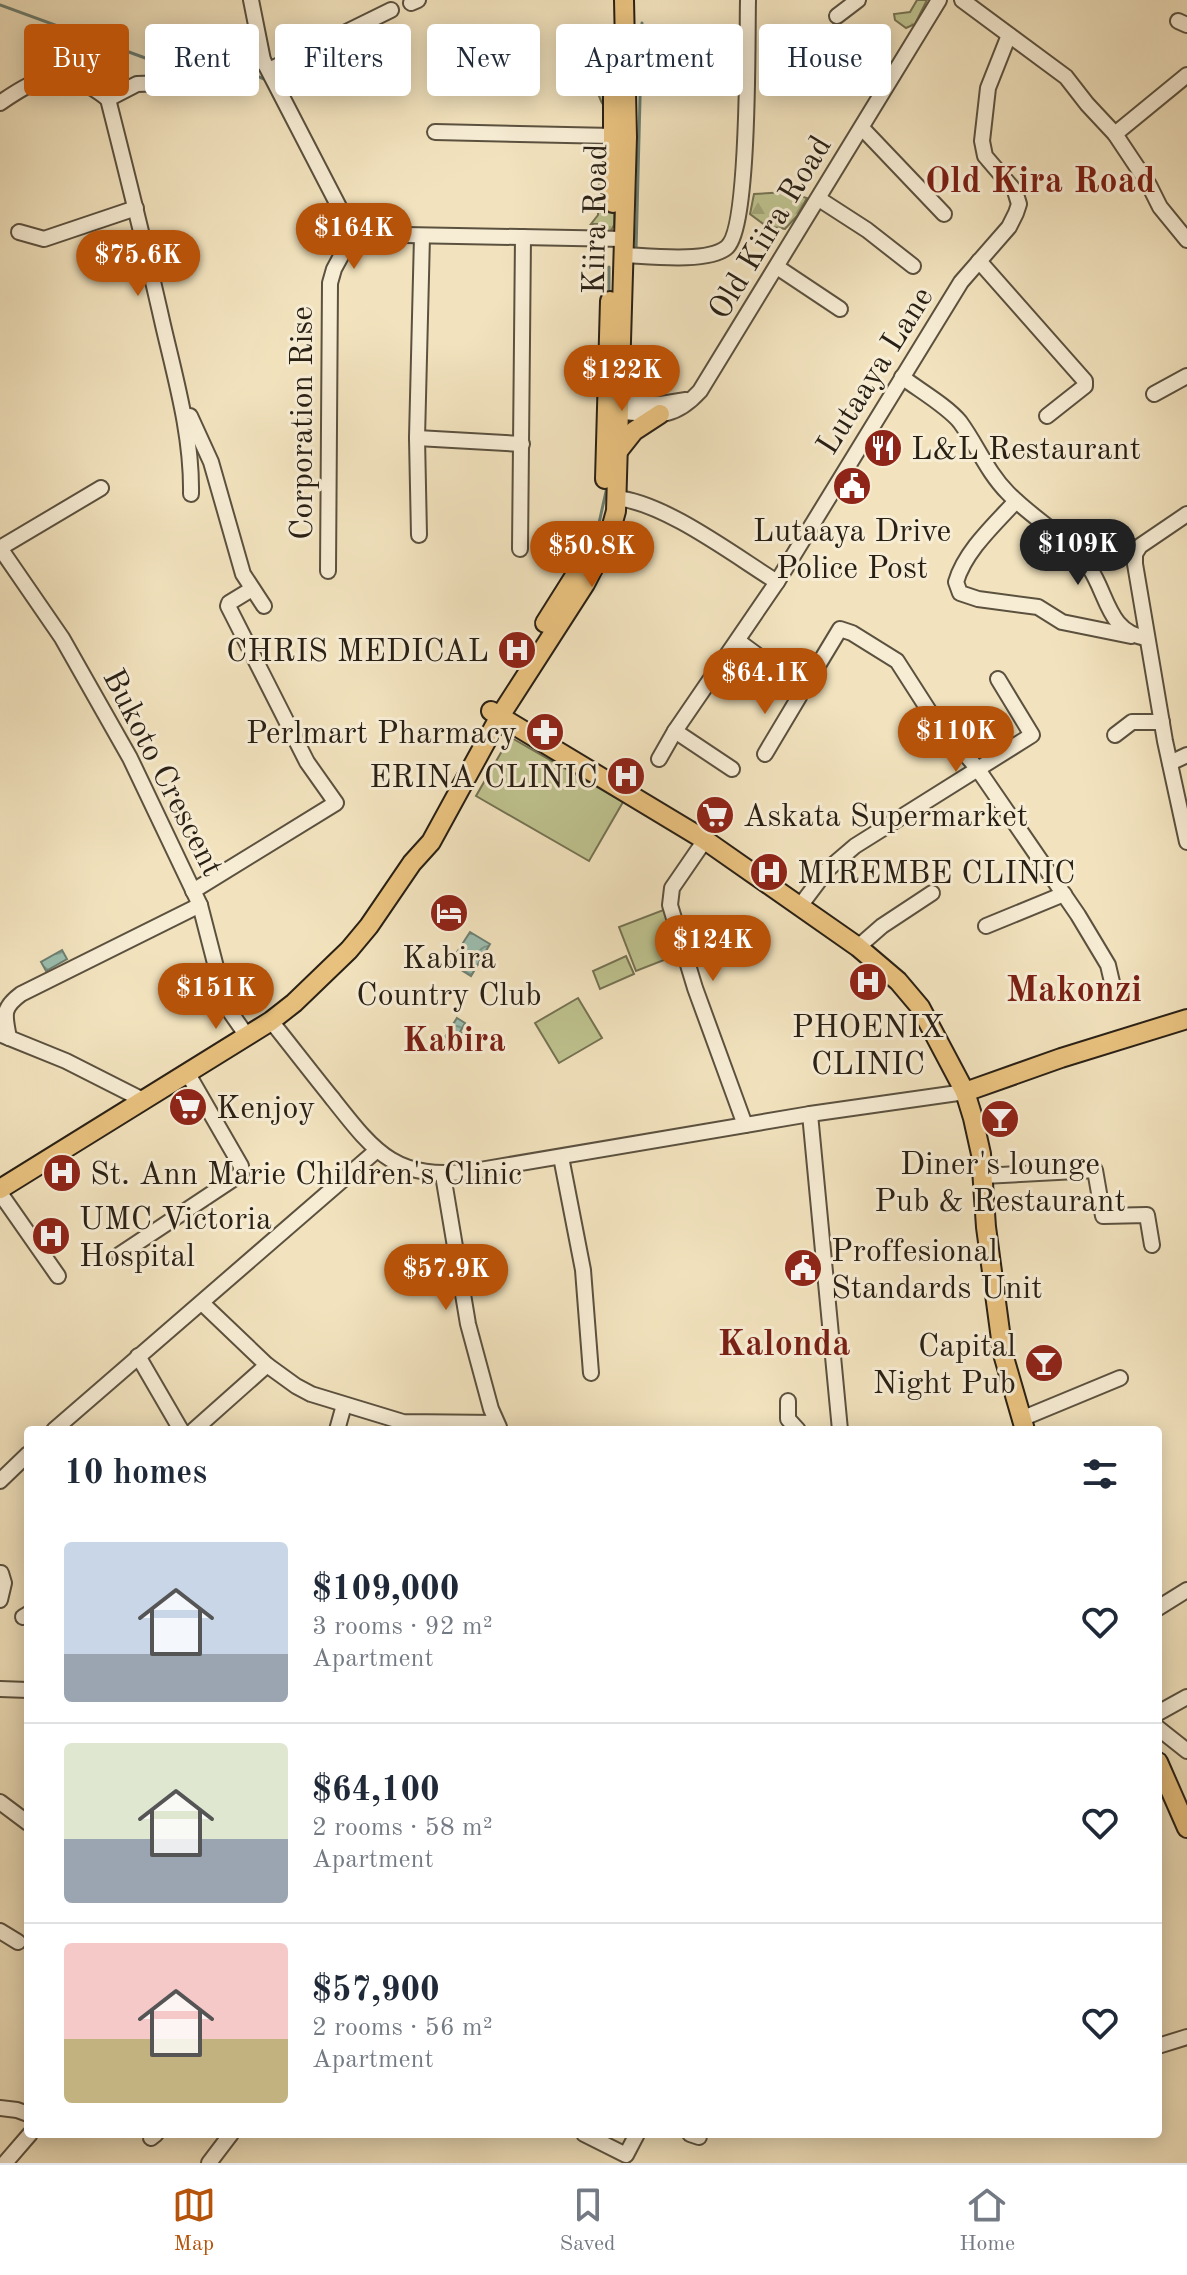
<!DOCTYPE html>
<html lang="en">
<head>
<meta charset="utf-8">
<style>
	:root { --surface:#fff; --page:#f6f6f7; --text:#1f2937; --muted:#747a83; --line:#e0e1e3; --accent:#b45309 }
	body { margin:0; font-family:"Old Standard TT",serif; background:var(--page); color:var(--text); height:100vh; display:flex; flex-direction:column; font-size:30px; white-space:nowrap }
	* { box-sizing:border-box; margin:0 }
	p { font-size:26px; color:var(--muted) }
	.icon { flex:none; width:44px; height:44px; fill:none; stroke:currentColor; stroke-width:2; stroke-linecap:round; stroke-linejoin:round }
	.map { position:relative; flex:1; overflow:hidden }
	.sheet { position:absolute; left:24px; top:1426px; width:1138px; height:712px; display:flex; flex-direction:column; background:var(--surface); border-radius:8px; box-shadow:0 4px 20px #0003 }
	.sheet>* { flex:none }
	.guide { position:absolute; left:24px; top:24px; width:1140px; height:72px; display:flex; gap:16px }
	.price { position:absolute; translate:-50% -68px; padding:0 18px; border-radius:28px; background:var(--accent); color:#fff; font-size:26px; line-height:52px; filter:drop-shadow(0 2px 4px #0008) }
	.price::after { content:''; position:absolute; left:50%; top:48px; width:24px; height:18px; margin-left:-12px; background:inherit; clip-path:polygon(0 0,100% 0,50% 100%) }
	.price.on { background:#222; color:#fff }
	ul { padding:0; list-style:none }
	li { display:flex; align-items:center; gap:24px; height:200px; padding:0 40px }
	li+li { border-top:2px solid var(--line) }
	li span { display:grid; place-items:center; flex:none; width:224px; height:160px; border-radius:8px; color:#555 }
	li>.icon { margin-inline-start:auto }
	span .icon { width:96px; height:96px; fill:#fffc; stroke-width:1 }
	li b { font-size:34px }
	h2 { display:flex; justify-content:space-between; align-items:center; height:96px; padding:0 40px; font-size:34px }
	.tag { padding:0 28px; border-radius:8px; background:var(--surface); box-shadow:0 4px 20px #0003; font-size:28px; line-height:72px }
	.tag.on { background:var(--accent); color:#fff }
	.menu { display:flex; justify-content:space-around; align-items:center; height:112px; border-top:2px solid var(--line); background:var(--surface); font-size:22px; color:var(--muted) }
	.menu a { display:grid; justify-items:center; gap:4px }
	.menu .on { color:var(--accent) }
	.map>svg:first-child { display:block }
	.grass { fill:url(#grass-tufts); stroke:#747252; stroke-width:2 }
	.forest { fill:url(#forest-firs); stroke:#747252; stroke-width:2 }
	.green { fill:#bec38f; stroke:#747252; stroke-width:2 }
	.water { fill:url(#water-waves); stroke:#6d7f71; stroke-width:2 }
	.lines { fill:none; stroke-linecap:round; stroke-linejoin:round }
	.stream { stroke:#6d7f71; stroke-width:3 }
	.minor-casing { stroke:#5b513f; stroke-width:18 }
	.major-casing { stroke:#292015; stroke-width:22 }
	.minor { stroke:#f7edd5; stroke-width:14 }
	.major { stroke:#e9c27f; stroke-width:18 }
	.labels { text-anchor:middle; stroke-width:6; stroke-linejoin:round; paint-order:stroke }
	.street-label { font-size:32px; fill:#292015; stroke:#f7edd5 }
	.poi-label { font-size:32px; fill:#292015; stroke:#f7edd5; text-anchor:start }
	.neighbourhood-label { font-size:34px; font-weight:bold; fill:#7a1f14; stroke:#f7edd5 }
	.quarter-label { font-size:36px; font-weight:bold; fill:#7a1f14; stroke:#f7edd5 }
</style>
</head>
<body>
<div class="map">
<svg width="1187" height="2163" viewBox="0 0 1187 2163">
	<defs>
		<pattern id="grass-tufts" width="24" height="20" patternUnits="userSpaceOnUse" patternTransform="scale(2)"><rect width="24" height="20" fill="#bec38f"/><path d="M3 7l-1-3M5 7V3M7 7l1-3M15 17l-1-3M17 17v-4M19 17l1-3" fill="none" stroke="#a3a77a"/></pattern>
		<pattern id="forest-firs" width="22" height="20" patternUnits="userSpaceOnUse" patternTransform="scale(2)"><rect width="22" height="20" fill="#bec38f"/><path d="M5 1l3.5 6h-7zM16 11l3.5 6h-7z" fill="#a3a77a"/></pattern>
		<pattern id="water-waves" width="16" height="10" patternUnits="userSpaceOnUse" patternTransform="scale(2)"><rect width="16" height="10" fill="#9bbeaf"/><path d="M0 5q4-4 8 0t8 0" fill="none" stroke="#7e9a8d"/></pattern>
	</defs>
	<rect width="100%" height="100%" fill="#f2e3be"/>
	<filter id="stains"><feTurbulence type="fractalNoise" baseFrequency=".0025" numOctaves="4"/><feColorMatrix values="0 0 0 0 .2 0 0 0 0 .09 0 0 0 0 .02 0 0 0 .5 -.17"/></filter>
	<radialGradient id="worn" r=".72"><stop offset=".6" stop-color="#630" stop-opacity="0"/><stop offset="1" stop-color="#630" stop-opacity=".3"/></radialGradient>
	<g class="grass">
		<path d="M614,59L616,106L605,108C594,92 594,75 608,61Z"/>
		<path d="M593,141H612L615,147L614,225L611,231L606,232V224H591L598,215L600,149Z"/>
	</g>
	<g class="forest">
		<path d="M917,0H927L915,24L906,28L895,20L894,14L910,12Z"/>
		<path d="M787,192L807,198L797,216L785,229L766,226L750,214L754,194Z"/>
	</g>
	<g class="green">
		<path d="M510,737L623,802L589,861L476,796Z"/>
		<path d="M666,909L682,953L636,971L619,927Z"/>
		<path d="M626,956L634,974L600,989L593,971Z"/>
		<path d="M578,998L602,1038L559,1063L535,1023Z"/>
	</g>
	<g class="water">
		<path d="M470,932L490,944L471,976L450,963Z"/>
		<path d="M62,950L67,959L46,971L41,962Z"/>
		<path d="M457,1018L465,1023L460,1032L470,1037L464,1048L445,1037Z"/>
	</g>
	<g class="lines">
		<g class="stream">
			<path d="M0,5L148,59L202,68"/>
			<path d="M248,72L266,80"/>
			<path d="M144,77L159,73"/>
			<path d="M110,88L125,83"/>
			<path d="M344,202L358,223"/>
			<path d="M636,251L642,23"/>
			<path d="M609,296V267"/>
			<path d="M590,544L599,523L607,487"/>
		</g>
		<defs>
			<g id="minor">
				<path d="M251,0L263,60L353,234L334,269L330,283L328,571"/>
				<path d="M962,0L1066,77L1087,104L1115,134L1149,185L1160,207L1187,240"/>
				<path d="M411,3L418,0"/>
				<path d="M837,16L858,0"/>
				<path d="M1178,21L1187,25"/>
				<path d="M269,70L391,10"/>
				<path d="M108,99C127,174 146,249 163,325C176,381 192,436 191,494"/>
				<path d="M108,99L137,84L194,82L233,71L263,60"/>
				<path d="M0,103C42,74 66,65 108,99"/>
				<path d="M862,128L944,214"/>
				<path d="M435,132L613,136"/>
				<path d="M1115,134L1187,75"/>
				<path d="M819,199L867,230L913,266"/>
				<path d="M19,232L44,239L136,208"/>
				<path d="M353,234L624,239"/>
				<path d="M623,255C648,256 707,263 726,248C750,231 747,38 748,0"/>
				<path d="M979,261L1085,381V386L1047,416"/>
				<path d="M777,267L840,309"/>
				<path d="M902,377C919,390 947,406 960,422C977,445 987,472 1008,493C1034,520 1067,536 1089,567C1108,595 1108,633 1147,638"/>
				<path d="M1154,394L1187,376"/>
				<path d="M611,401L661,404L686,400"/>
				<path d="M611,411C651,413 670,424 700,391L939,0"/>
				<path d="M190,416L211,462L243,574L264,606"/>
				<path d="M417,438L522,444"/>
				<path d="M101,488L0,548L62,638L130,758L200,905L226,1006L247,1036"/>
				<path d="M616,498C664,502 735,556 777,582"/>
				<path d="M1016,501C995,524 965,551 956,582L960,593L978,599L1038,607L1062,622L1131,636"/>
				<path d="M1187,514L1140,546L1135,554V564L1165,741L1187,842"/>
				<path d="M419,535L417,438L422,236"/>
				<path d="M520,549L523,237"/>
				<path d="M738,641L794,682L802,685L808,682L840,629L852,633L897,661L931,714L977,768L1078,915L1108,965L1115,995"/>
				<path d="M675,731L732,769"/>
				<path d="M1115,735L1132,722H1162"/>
				<path d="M765,754L799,697L802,685"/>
				<path d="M659,759L675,731L777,582L961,282L1009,227L1016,213L1019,204L1015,191L985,156L982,141L988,88L1009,35"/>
				<path d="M1170,763L1187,755"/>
				<path d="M705,840L672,888L670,905L695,988L745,1125"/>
				<path d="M193,891L336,803L307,762L228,606L229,603L252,589"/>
				<path d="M800,906L827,870L855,846L1032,735L998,679"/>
				<path d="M986,926L1064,894"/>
				<path d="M858,947L882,926L932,893"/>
				<path d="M271,1021C291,1046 311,1072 332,1098C376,1154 396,1181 474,1171L810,1114L965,1092"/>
				<path d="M2,1035L66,1061L143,1100"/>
				<path d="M9,1038C5,1015 1,1009 21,994L200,905"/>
				<path d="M810,1114L840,1430"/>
				<path d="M561,1157L583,1270L591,1373"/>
				<path d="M443,1175L468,1324L491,1409L499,1427"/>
				<path d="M983,1176L1095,1170L1103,1216L1147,1215L1152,1245"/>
				<path d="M0,1193L58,1276"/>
				<path d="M119,1255L241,1174V1166L188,1074"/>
				<path d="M202,1303L267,1365L296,1386L311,1394L403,1422L496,1423"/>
				<path d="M138,1356L181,1430"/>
				<path d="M788,1401V1419L798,1430"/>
				<path d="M1021,1419L1120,1378"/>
				<path d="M54,1430L376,1151"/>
				<path d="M194,1430L267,1365"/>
				<path d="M337,1430L344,1405"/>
				<path d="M0,1481L28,1454"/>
				<path d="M0,1600L4,1583L1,1573"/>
				<path d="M1158,1608L1187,1590"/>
				<path d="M23,1617L28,1614"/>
				<path d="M0,1689L28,1690"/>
				<path d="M1158,1713L1187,1697"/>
				<path d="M1158,1728L1187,1751"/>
				<path d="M0,1802L28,1823"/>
				<path d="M0,1931L18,1942"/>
				<path d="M1158,2046L1187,2037"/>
				<path d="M0,2108L17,2110L28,2114"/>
				<path d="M584,2134L626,2155L637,2134"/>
				<path d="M690,2134L699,2137"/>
				<path d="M151,2138L156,2134"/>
				<path d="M5,2163L30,2134"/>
				<path d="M209,2163L231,2134"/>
			</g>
			<g id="major">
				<path d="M613,203V85"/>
				<path d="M619,450L634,431L660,414"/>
				<path d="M605,479L610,301"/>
				<path d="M545,623L591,550"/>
				<path d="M491,711L705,840L858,947L898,981L920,1007L965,1092L973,1118L981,1154L986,1227L1003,1354L1025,1430"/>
				<path d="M965,1092L1061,1058L1187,1019"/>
				<path d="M0,1189L271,1021L294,1003L349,950L369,926L412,863L431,842L500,716L585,584L608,540L616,511L627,137L624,0"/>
				<path d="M1158,1762L1187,1828"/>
			</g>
		</defs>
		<use href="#minor" class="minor-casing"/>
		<use href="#major" class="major-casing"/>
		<use href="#minor" class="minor"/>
		<use href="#major" class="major"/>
	</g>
	<defs>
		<symbol id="restaurant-disc" viewBox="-11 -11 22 22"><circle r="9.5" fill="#8f2418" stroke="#f7edd5"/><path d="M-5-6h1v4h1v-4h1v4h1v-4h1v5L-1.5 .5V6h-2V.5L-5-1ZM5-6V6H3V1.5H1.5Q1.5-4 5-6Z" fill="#fff"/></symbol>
		<symbol id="civic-disc" viewBox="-11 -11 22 22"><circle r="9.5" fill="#8f2418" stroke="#f7edd5"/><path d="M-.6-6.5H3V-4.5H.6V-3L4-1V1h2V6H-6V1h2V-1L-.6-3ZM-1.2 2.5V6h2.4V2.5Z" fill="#fff"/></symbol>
		<symbol id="hospital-disc" viewBox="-11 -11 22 22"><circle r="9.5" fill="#8f2418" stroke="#f7edd5"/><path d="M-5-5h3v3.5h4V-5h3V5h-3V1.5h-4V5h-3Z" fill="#fff"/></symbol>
		<symbol id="pharmacy-disc" viewBox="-11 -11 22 22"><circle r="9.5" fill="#8f2418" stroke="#f7edd5"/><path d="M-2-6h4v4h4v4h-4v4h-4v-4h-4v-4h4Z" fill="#fff"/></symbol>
		<symbol id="supermarket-disc" viewBox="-11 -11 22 22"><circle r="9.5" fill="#8f2418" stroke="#f7edd5"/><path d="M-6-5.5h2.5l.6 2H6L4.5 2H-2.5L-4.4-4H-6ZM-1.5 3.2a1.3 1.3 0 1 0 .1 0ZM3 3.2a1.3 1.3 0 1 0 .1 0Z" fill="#fff"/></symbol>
		<symbol id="hotel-disc" viewBox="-11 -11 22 22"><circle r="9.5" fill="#8f2418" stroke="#f7edd5"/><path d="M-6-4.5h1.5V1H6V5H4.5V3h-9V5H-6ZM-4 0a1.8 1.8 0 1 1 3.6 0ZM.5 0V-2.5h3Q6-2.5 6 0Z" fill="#fff"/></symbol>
		<symbol id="bar-disc" viewBox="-11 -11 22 22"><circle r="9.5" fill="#8f2418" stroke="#f7edd5"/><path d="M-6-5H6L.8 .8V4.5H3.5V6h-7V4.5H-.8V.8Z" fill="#fff"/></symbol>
	</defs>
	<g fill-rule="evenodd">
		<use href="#restaurant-disc" x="861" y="426" width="44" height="44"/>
		<use href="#civic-disc" x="830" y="464" width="44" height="44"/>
		<use href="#hospital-disc" x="495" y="628" width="44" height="44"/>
		<use href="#pharmacy-disc" x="523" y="710" width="44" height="44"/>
		<use href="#hospital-disc" x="604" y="754" width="44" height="44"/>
		<use href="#supermarket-disc" x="693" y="793" width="44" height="44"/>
		<use href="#hospital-disc" x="747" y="850" width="44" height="44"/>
		<use href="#hotel-disc" x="427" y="891" width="44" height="44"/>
		<use href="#hospital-disc" x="846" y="960" width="44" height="44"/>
		<use href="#supermarket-disc" x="166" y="1085" width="44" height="44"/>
		<use href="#bar-disc" x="978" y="1097" width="44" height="44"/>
		<use href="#hospital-disc" x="40" y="1151" width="44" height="44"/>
		<use href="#hospital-disc" x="29" y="1214" width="44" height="44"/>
		<use href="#civic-disc" x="781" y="1246" width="44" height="44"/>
		<use href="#bar-disc" x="1022" y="1341" width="44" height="44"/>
	</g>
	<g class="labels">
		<g class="street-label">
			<text transform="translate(594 219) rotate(-89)" y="11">Kiira Road</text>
			<text transform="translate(769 227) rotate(-59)" y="11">Old Kiira Road</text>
			<text transform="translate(874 370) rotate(-58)" y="11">Lutaaya Lane</text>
			<text transform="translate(301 423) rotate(-90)" y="11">Corporation Rise</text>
			<text transform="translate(164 772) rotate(63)" y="11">Bukoto Crescent</text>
		</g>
		<g class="poi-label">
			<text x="911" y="459">L&amp;L Restaurant</text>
			<text x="852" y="541" text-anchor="middle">Lutaaya Drive<tspan x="852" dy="37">Police Post</tspan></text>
			<text x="489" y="661" text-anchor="end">CHRIS MEDICAL</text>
			<text x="517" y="743" text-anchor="end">Perlmart Pharmacy</text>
			<text x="598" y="787" text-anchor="end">ERINA CLINIC</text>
			<text x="743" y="826">Askata Supermarket</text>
			<text x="797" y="883">MIREMBE CLINIC</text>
			<text x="449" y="968" text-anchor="middle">Kabira<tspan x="449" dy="37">Country Club</tspan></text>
			<text x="868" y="1037" text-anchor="middle">PHOENIX<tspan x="868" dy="37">CLINIC</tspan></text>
			<text x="216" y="1118">Kenjoy</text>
			<text x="1000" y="1174" text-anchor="middle">Diner's lounge<tspan x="1000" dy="37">Pub &amp; Restaurant</tspan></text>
			<text x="90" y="1184">St. Ann Marie Children's Clinic</text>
			<text x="79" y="1229">UMC Victoria<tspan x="79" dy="37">Hospital</tspan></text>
			<text x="831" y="1261">Proffesional<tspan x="831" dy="37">Standards Unit</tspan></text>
			<text x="1016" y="1356" text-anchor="end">Capital<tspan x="1016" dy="37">Night Pub</tspan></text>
		</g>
		<g class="neighbourhood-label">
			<text x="454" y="1051">Kabira</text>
		</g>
		<g class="quarter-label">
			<text x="1040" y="192">Old Kira Road</text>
			<text x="1074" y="1001">Makonzi</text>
			<text x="784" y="1355">Kalonda</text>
		</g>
	</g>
	<rect width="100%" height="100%" filter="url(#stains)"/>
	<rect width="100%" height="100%" fill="url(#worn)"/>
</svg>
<b class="price" style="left:354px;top:271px">$164K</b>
<b class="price" style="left:138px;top:298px">$75.6K</b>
<b class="price" style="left:622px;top:413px">$122K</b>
<b class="price on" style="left:1078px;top:587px">$109K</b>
<b class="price" style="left:592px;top:589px">$50.8K</b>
<b class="price" style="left:765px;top:716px">$64.1K</b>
<b class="price" style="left:956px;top:774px">$110K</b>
<b class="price" style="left:713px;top:983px">$124K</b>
<b class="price" style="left:216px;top:1031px">$151K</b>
<b class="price" style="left:446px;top:1312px">$57.9K</b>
<div class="guide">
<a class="tag on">Buy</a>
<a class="tag">Rent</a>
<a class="tag">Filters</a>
<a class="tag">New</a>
<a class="tag">Apartment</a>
<a class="tag">House</a>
</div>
<section class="sheet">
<h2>10 homes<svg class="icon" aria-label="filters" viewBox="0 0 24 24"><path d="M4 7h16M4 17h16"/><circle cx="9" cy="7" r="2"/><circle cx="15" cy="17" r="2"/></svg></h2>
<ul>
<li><span style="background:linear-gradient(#c9d6e8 70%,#9aa5b1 0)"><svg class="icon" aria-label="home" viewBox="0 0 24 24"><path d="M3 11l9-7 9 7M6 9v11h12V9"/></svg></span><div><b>$109,000</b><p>3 rooms · 92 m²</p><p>Apartment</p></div><svg class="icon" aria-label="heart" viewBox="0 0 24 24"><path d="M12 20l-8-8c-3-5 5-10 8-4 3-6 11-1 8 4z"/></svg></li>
<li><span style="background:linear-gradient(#dfe7d0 60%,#9aa5b1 0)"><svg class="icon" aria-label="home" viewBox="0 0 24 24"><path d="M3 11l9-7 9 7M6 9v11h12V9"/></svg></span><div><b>$64,100</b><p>2 rooms · 58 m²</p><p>Apartment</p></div><svg class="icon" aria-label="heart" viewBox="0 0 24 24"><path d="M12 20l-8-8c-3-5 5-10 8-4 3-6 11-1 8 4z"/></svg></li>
<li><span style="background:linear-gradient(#f6c9c9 60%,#c2b280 0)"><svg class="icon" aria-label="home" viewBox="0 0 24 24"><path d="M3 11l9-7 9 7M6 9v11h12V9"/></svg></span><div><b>$57,900</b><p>2 rooms · 56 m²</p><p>Apartment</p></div><svg class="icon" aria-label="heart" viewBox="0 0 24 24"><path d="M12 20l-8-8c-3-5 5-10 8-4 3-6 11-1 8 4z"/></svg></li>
</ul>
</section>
</div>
<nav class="menu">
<a class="on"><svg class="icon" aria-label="map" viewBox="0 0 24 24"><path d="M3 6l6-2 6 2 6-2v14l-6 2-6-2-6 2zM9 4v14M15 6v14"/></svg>Map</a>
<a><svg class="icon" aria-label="saved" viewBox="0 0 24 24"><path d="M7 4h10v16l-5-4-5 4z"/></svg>Saved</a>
<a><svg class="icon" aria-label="home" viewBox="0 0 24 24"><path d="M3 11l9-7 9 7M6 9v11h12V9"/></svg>Home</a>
</nav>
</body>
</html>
